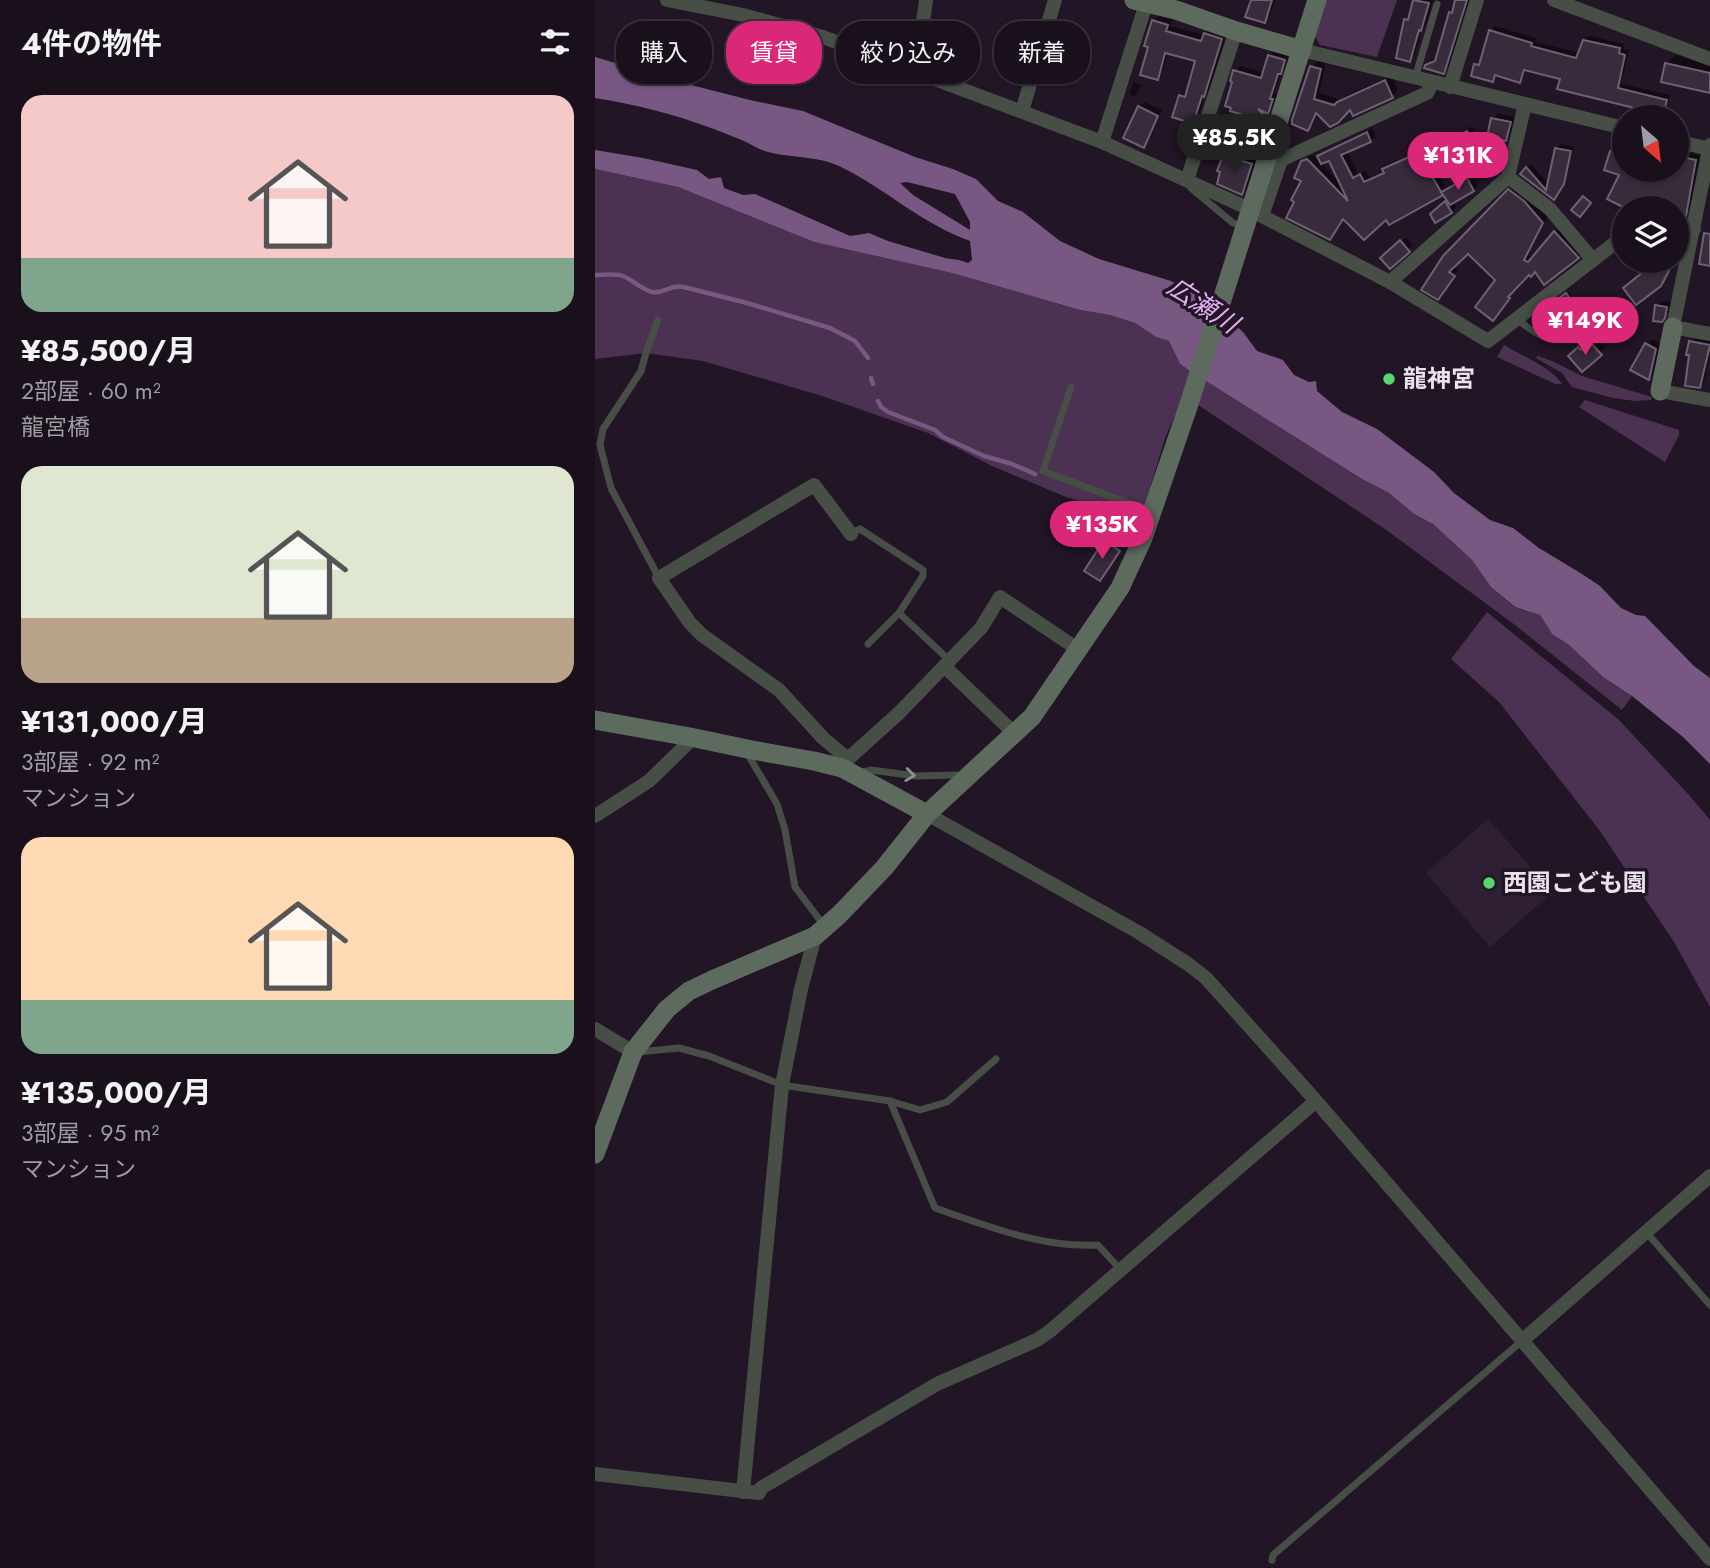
<!DOCTYPE html>
<html lang="ja">
<head>
<meta charset="utf-8">
<style>
	:root { --surface:#1a101c; --page:#271e29; --text:#f1f3f6; --muted:#9f9da3; --line:#38303b; --accent:#db2777 }
	body { margin:0; font-family:Jost,"Noto Sans JP",sans-serif; background:var(--page); color:var(--text); height:100vh; display:flex; flex-direction:column; font-size:26px; white-space:nowrap }
	* { box-sizing:border-box; margin:0 }
	p { font-size:23px; color:var(--muted) }
	.icon { flex:none; width:38px; height:38px; fill:none; stroke:currentColor; stroke-width:2; stroke-linecap:round; stroke-linejoin:round }
	.map { position:relative; flex:1; overflow:hidden }
	.side { display:flex; flex-direction:column; background:var(--surface); width:595px }
	.side>* { flex:none }
	.top-card { position:absolute; left:21px; top:21px; width:665px; height:63px; display:flex; gap:14px }
	.needle { width:46px; rotate:152deg }
	.tools { position:absolute; left:1017px; top:105px; display:grid; gap:14px }
	.tools a { display:grid; place-items:center; width:77px; height:77px; border-radius:50%; background:var(--surface); box-shadow:0 2px 5px #0004,0 0 0 2px var(--line); font-size:35px }
	.price { position:absolute; translate:-50% -60px; padding:0 16px; border-radius:24px; background:var(--accent); color:#fff; font-size:23px; line-height:46px; filter:drop-shadow(0 2px 4px #0008) }
	.price::after { content:''; position:absolute; left:50%; top:42px; width:21px; height:16px; margin-left:-10px; background:inherit; clip-path:polygon(0 0,100% 0,50% 100%) }
	.price.active { background:#222; color:#fff }
	ul { padding:0; list-style:none }
	li { display:grid; align-content:center; gap:14px; height:371px; padding:0 21px }
	li span { display:grid; place-items:center; height:217px; border-radius:21px; color:#555 }
	li>.icon { margin-inline-start:auto }
	span .icon { width:126px; height:126px; fill:#fffc; stroke-width:1 }
	li b { font-size:30px }
	h2 { display:flex; justify-content:space-between; align-items:center; height:84px; padding:0 21px; font-size:30px }
	.tag { padding:0 24px; border-radius:28px; background:var(--surface); box-shadow:0 2px 5px #0004,0 0 0 2px var(--line); font-size:24px; line-height:63px }
	.tag.active { background:var(--accent); color:#fff }
	main { display:flex; flex:1; min-height:0 }
	.map>svg:first-child { display:block }
	.built { fill:#2f1f35 }
	.green { fill:#4b3252 }
	.water { fill:#785782; fill-rule:evenodd }
	.shadow { fill:#0007 }
	.lines { fill:none; stroke-linecap:round; stroke-linejoin:round }
	.stream { stroke:#785782; stroke-width:4.5 }
	.building { fill:#382b3c; stroke:#6f6074; stroke-width:2 }
	.lane { stroke:#464e46; stroke-width:7 }
	.street { stroke:#464e46; stroke-width:14 }
	.secondary { stroke:#5d6a5e; stroke-width:19 }
	.oneway { stroke:#8f9091 }
	.poi-dot { fill:#58d56f; stroke:#221526; stroke-width:2.5 }
	.labels { text-anchor:middle; stroke-width:7; stroke-linejoin:round; paint-order:stroke }
	.poi-label { font-size:24px; font-weight:bold; fill:#e9e1ec; stroke:#221526; text-anchor:start }
	.water-label { font-size:26px; font-style:italic; fill:#e2aef2; stroke:#221526 }
</style>
</head>
<body>
<main>
<section class="side">
<h2>4件の物件<svg class="icon" aria-label="filters" viewBox="0 0 24 24"><path d="M4 7h16M4 17h16"/><circle cx="9" cy="7" r="2"/><circle cx="15" cy="17" r="2"/></svg></h2>
<ul>
<li><span style="background:linear-gradient(#f6c9c9 75%,#7fa58c 0)"><svg class="icon" aria-label="home" viewBox="0 0 24 24"><path d="M3 11l9-7 9 7M6 9v11h12V9"/></svg></span><div><b>¥85,500/月</b><p>2部屋 · 60 m²</p><p>龍宮橋</p></div></li>
<li><span style="background:linear-gradient(#dfe7d0 70%,#b9a48a 0)"><svg class="icon" aria-label="home" viewBox="0 0 24 24"><path d="M3 11l9-7 9 7M6 9v11h12V9"/></svg></span><div><b>¥131,000/月</b><p>3部屋 · 92 m²</p><p>マンション</p></div></li>
<li><span style="background:linear-gradient(#ffd9b3 75%,#7fa58c 0)"><svg class="icon" aria-label="home" viewBox="0 0 24 24"><path d="M3 11l9-7 9 7M6 9v11h12V9"/></svg></span><div><b>¥135,000/月</b><p>3部屋 · 95 m²</p><p>マンション</p></div></li>
</ul>
</section>
<div class="map">
<svg width="1115" height="1568" viewBox="0 0 1115 1568">
	<rect width="100%" height="100%" fill="#221526"/>
	<path class="built" d="M893,819L958,892L895,947L831,873Z"/>
	<g class="green">
		<path d="M729,0H802L782,57L725,45L718,33Z"/>
		<path d="M0,169L83,187L219,242L357,273L485,310L515,315L540,323L561,337L574,341L585,364L595,371L584,406L570,438L545,521L471,497L397,466L333,433L227,396L108,361L51,353L0,359Z"/>
		<path d="M909,345C925,355 958,368 967,384H960L902,357Z"/>
		<path d="M943,356L959,362L987,376L1057,397L1056,400L1040,401L1018,398L977,387L967,373L941,358Z"/>
		<path d="M611,381L767,479L794,493L819,514L838,524L877,560L896,587L919,607L945,615L957,634L974,645L1008,677L1037,696L1027,710L920,625L790,529L603,405Z"/>
		<path d="M990,400L1084,430V435L1070,462L984,407Z"/>
		<path d="M892,612L1024,720L1094,795L1115,820V1007L1079,942L1005,831L904,702L856,659Z"/>
	</g>
	<path class="water" d="M0,57L84,82L155,100L208,111L320,157L358,169L381,179L403,201L428,212L465,241L504,259L576,281L617,303L648,332L662,351L688,360L699,375L714,382L721,381L722,391L747,412L782,429L839,472L859,493L895,520L918,528L944,548L987,574L1005,586L1026,608L1041,615L1050,616L1099,666L1115,678V764L1088,737L1037,696L1008,677L974,645L957,634L945,615L920,607L896,587L877,560L838,524L819,514L794,493L767,479L595,371L585,364L574,341L561,337L540,323L515,315L485,310L357,273L219,242L83,187L0,169V150L48,158L102,170L114,179L126,177L129,188L148,195L160,194L255,236L274,233L293,241L350,258L364,260L373,263L377,260L375,241C327,224 291,189 246,167C224,156 197,158 173,152C165,150 157,145 149,141C139,137 129,133 119,129C81,115 40,104 0,98ZM312,182L360,194L375,222V230L318,195L305,183Z"/>
	<g class="shadow">
		<path d="M657,0H680L675,16L669,21Z"/>
		<path d="M820,0H838L831,24L827,28L820,55L814,60L811,20L816,14Z"/>
		<path d="M862,0H874L854,66L849,72L832,66L837,60L843,58L856,13L860,9Z"/>
		<path d="M564,16L577,20L575,26L610,35L615,28L631,34L614,90L611,93L603,117L598,122L586,96L591,91L593,92L602,60L573,52L567,72L562,78L555,45L559,21Z"/>
		<path d="M900,26L941,38L940,42L985,53L989,41L994,36L1029,44L1028,49L1034,50L1026,84L1075,95L1072,108L1067,113L967,78L932,69L929,76L925,81L903,74L897,81L881,65L886,60L895,31Z"/>
		<path d="M679,51L694,55L690,67L686,71L679,94H682L678,106L674,110L676,112L675,115L670,120L637,110L640,71L645,66L669,73L674,56Z"/>
		<path d="M1080,55L1115,63V90L1068,81L1072,63Z"/>
		<path d="M723,61L731,63L724,93L746,100L750,96L797,75L803,90L797,96L756,108L723,113L719,123L713,129L717,67Z"/>
		<path d="M539,82L546,85L540,97L534,94Z"/>
		<path d="M549,102L567,110L554,141L549,146L544,107Z"/>
		<path d="M903,113L920,117L916,134L911,140L898,119Z"/>
		<path d="M877,127L883,139L878,144L840,161L842,166L840,167L852,189L877,174L883,185L878,190L858,201L861,207L856,212L837,214L853,199L848,192L792,217H749L740,233L735,238L709,180L708,162L714,156L718,155L746,184L735,158L724,156L730,151L777,128L781,136L775,141L752,151L763,174L770,170L775,178L790,171L794,164Z"/>
		<path d="M966,144L979,147L971,178L963,194L959,198L927,174L936,164L954,185L962,148Z"/>
		<path d="M1021,146L1029,149V170H1082V157L1087,152L1105,155L1095,208L1090,214L1082,212V208H1047L1033,202L1027,174L1016,152Z"/>
		<path d="M634,151L661,159L652,188L647,193L629,156Z"/>
		<path d="M920,186L934,196L952,217L933,255L939,258L965,227L988,252L983,257L934,273L917,291L918,292L903,313L902,280L873,252L858,266L863,270L848,293L849,257Z"/>
		<path d="M811,237L818,245L795,267L792,253Z"/>
		<path d="M974,292L980,300L958,315L954,308Z"/>
		<path d="M1067,301L1076,302L1075,311L1067,320L1062,306Z"/>
		<path d="M1100,337L1115,340V353L1112,370L1109,382L1104,387L1095,342Z"/>
		<path d="M1001,338L1010,348L987,370L975,356L989,343L992,347Z"/>
		<path d="M1057,339L1065,344L1058,373L1053,378L1051,344Z"/>
		<path d="M516,536L529,545L510,574L505,579L510,541Z"/>
	</g>
	<g class="lines">
		<g class="stream">
			<path d="M0,275C9,275 20,273 28,276C38,280 47,290 57,292C71,294 74,284 89,287L152,303L235,328L260,341L273,358"/>
			<path d="M276,378L278,384"/>
			<path d="M283,401L286,407L293,412L340,430L348,437L389,456L417,464L440,474"/>
		</g>
	</g>
	<g class="building">
		<path d="M656,0H677L670,23L650,17Z"/>
		<path d="M818,0L834,3L826,31L824,30L815,62L801,58L809,19L813,20Z"/>
		<path d="M860,0H872L849,74L829,68L830,65L840,61L854,12L857,13Z"/>
		<path d="M557,20L573,25L571,31L606,41L609,33L627,39L609,97L607,96L598,124L577,117L584,95L590,97L600,61L570,53L563,80L545,75L553,47L549,46Z"/>
		<path d="M894,30L937,43L936,46L981,58L988,40L1025,48L1024,53L1030,55L1023,88L1072,100L1068,115L962,89L965,79L929,70L925,83L900,75L898,82L876,76L879,64L884,65Z"/>
		<path d="M673,55L690,60L686,74H683L675,99H678L673,114L663,109L672,118L671,122L635,111L636,108L630,106L637,82L635,81L638,70L666,78Z"/>
		<path d="M1070,63L1115,73V93L1066,82Z"/>
		<path d="M715,66L726,69L719,99L739,105L742,102L790,80L798,98L758,116L755,110L743,123L735,127L721,113L713,131L697,124V120Z"/>
		<path d="M543,106L563,116L549,148L528,138Z"/>
		<path d="M896,118L916,122L911,141L892,137Z"/>
		<path d="M872,131L879,145L834,166L837,172L835,173L848,195L794,225L791,220L769,240L748,219L735,240L691,218L699,202L696,200L706,181L699,178L706,161L712,159L753,201L734,161L726,164L722,156L772,132L776,142L746,155L758,178L765,174L769,182L789,173L787,169Z"/>
		<path d="M960,148L976,151L969,184L959,200L925,174L931,167L951,190Z"/>
		<path d="M1015,151L1029,155V170H1082V156L1101,160L1091,216L1082,214V208H1043L1032,203L1030,208L1012,199L1024,175L1009,170Z"/>
		<path d="M628,155L657,164L647,195L622,184L625,172L622,171Z"/>
		<path d="M872,178L879,191L855,205L846,192Z"/>
		<path d="M913,189L929,201L948,223L929,260L933,262L959,231L984,258L949,285L940,272L936,277L934,275L913,297L915,298L898,321L880,307L900,280L873,254L854,272L860,276L843,300L826,290L848,256Z"/>
		<path d="M988,196L996,203L985,217L976,210Z"/>
		<path d="M850,201L857,213L840,223L835,214Z"/>
		<path d="M1109,233L1115,234V266L1104,264Z"/>
		<path d="M805,240L815,252L795,269L785,258Z"/>
		<path d="M1040,261H1079L1066,286L1041,305L1028,288L1053,268Z"/>
		<path d="M971,293L979,304L957,317L952,307Z"/>
		<path d="M1060,305L1072,307L1070,318L1067,322L1058,321Z"/>
		<path d="M1094,341L1115,345L1105,388L1090,386L1094,355H1091Z"/>
		<path d="M995,342L1007,355L987,372L973,356L983,347L986,350Z"/>
		<path d="M1050,343L1061,349L1054,380L1035,370Z"/>
		<path d="M509,540L525,551L505,581L489,571Z"/>
	</g>
	<g class="lines">
		<g class="lane">
			<path d="M820,78L842,4"/>
			<path d="M594,185L596,188L638,223L647,226"/>
			<path d="M922,319C934,328 946,340 962,339L958,330L953,323"/>
			<path d="M63,320L51,353L46,371L8,429L5,445L16,488L64,578"/>
			<path d="M476,387L448,471L557,512"/>
			<path d="M256,533L265,529L328,570V576L304,613L273,644"/>
			<path d="M304,613L354,660"/>
			<path d="M156,752L155,758L182,804L190,830L200,887L230,927"/>
			<path d="M264,773L276,770L321,776L362,775L366,778"/>
			<path d="M43,1052L84,1048L114,1056L187,1085L295,1101L325,1110L352,1102L401,1059"/>
			<path d="M295,1101L340,1208C392,1226 447,1248 503,1245L525,1269"/>
			<path d="M1051,1232L1115,1305"/>
			<path d="M677,1560L678,1555L928,1340"/>
		</g>
		<g class="street">
			<path d="M72,0L148,15L228,37L507,142L648,206"/>
			<path d="M959,0L1115,59"/>
			<path d="M707,50L1029,128"/>
			<path d="M321,73L331,0"/>
			<path d="M837,83L832,93L686,160L667,216L795,282L893,341L1029,236"/>
			<path d="M855,87L882,0"/>
			<path d="M427,111L460,0"/>
			<path d="M1082,141L1114,149"/>
			<path d="M507,142L551,4"/>
			<path d="M1115,145L1078,327L1115,334"/>
			<path d="M913,177L955,209L998,260"/>
			<path d="M592,180L641,31"/>
			<path d="M1082,223L1099,229"/>
			<path d="M795,282L913,177L930,104"/>
			<path d="M1065,391L1115,400"/>
			<path d="M349,666L419,733"/>
			<path d="M253,759L228,738L184,690L107,635L95,623L64,578L219,485L256,534"/>
			<path d="M248,767L253,759L305,712L386,628L405,597L484,650"/>
			<path d="M332,814L543,932L593,964L611,978L721,1101L1115,1559"/>
			<path d="M0,816L54,781L92,744L95,737"/>
			<path d="M0,1029L38,1052"/>
			<path d="M928,1340L1115,1176"/>
			<path d="M0,1474L164,1493L166,1488L342,1384L442,1340L455,1331L721,1101"/>
			<path d="M148,1492L187,1085L206,989L220,936"/>
		</g>
		<g class="secondary">
			<path d="M539,0L581,10L641,31L707,50"/>
			<path d="M1065,391L1078,327"/>
			<path d="M0,720L95,737L157,750L219,761L247,768L332,814"/>
			<path d="M0,1154L38,1052L72,1009L94,991L117,980L220,936L244,915L289,868L332,814L437,717L525,588L548,538L594,404L722,0"/>
		</g>
	</g>
	<defs><path id="oneway-chevron" d="M-2-3.5L2.5 0L-2 3.5" fill="none" stroke-width="1.6" stroke-linecap="round" stroke-linejoin="round" transform="scale(1.75)"/></defs>
	<use class="oneway" href="#oneway-chevron" transform="translate(315 775) rotate(7)"/>
	<g class="poi-dot">
		<circle cx="794" cy="379" r="7"/>
		<circle cx="894" cy="883" r="7"/>
	</g>
	<g class="labels">
		<g class="poi-label">
			<text x="808" y="387">龍神宮</text>
			<text x="908" y="891">西園こども園</text>
		</g>
		<g class="water-label">
			<text transform="translate(608 305) rotate(33)" y="9">広瀬川</text>
		</g>
	</g>
</svg>
<div class="tools">
<a><svg class="needle" viewBox="-14 -14 28 28"><path d="M0-13l5 13h-10z" fill="#e53935"/><path d="M0 13l5-13h-10z" fill="#9f9da3"/></svg></a>
<a><svg class="icon" aria-label="layers" viewBox="0 0 24 24"><path d="M12 4l9 5-9 5-9-5zM3 14l9 5 9-5"/></svg></a>
</div>
<b class="price active" style="left:639px;top:174px">¥85.5K</b>
<b class="price" style="left:863px;top:192px">¥131K</b>
<b class="price" style="left:990px;top:357px">¥149K</b>
<b class="price" style="left:507px;top:561px">¥135K</b>
<div class="top-card">
<a class="tag">購入</a>
<a class="tag active">賃貸</a>
<a class="tag">絞り込み</a>
<a class="tag">新着</a>
</div>
</div>
</main>
</body>
</html>
